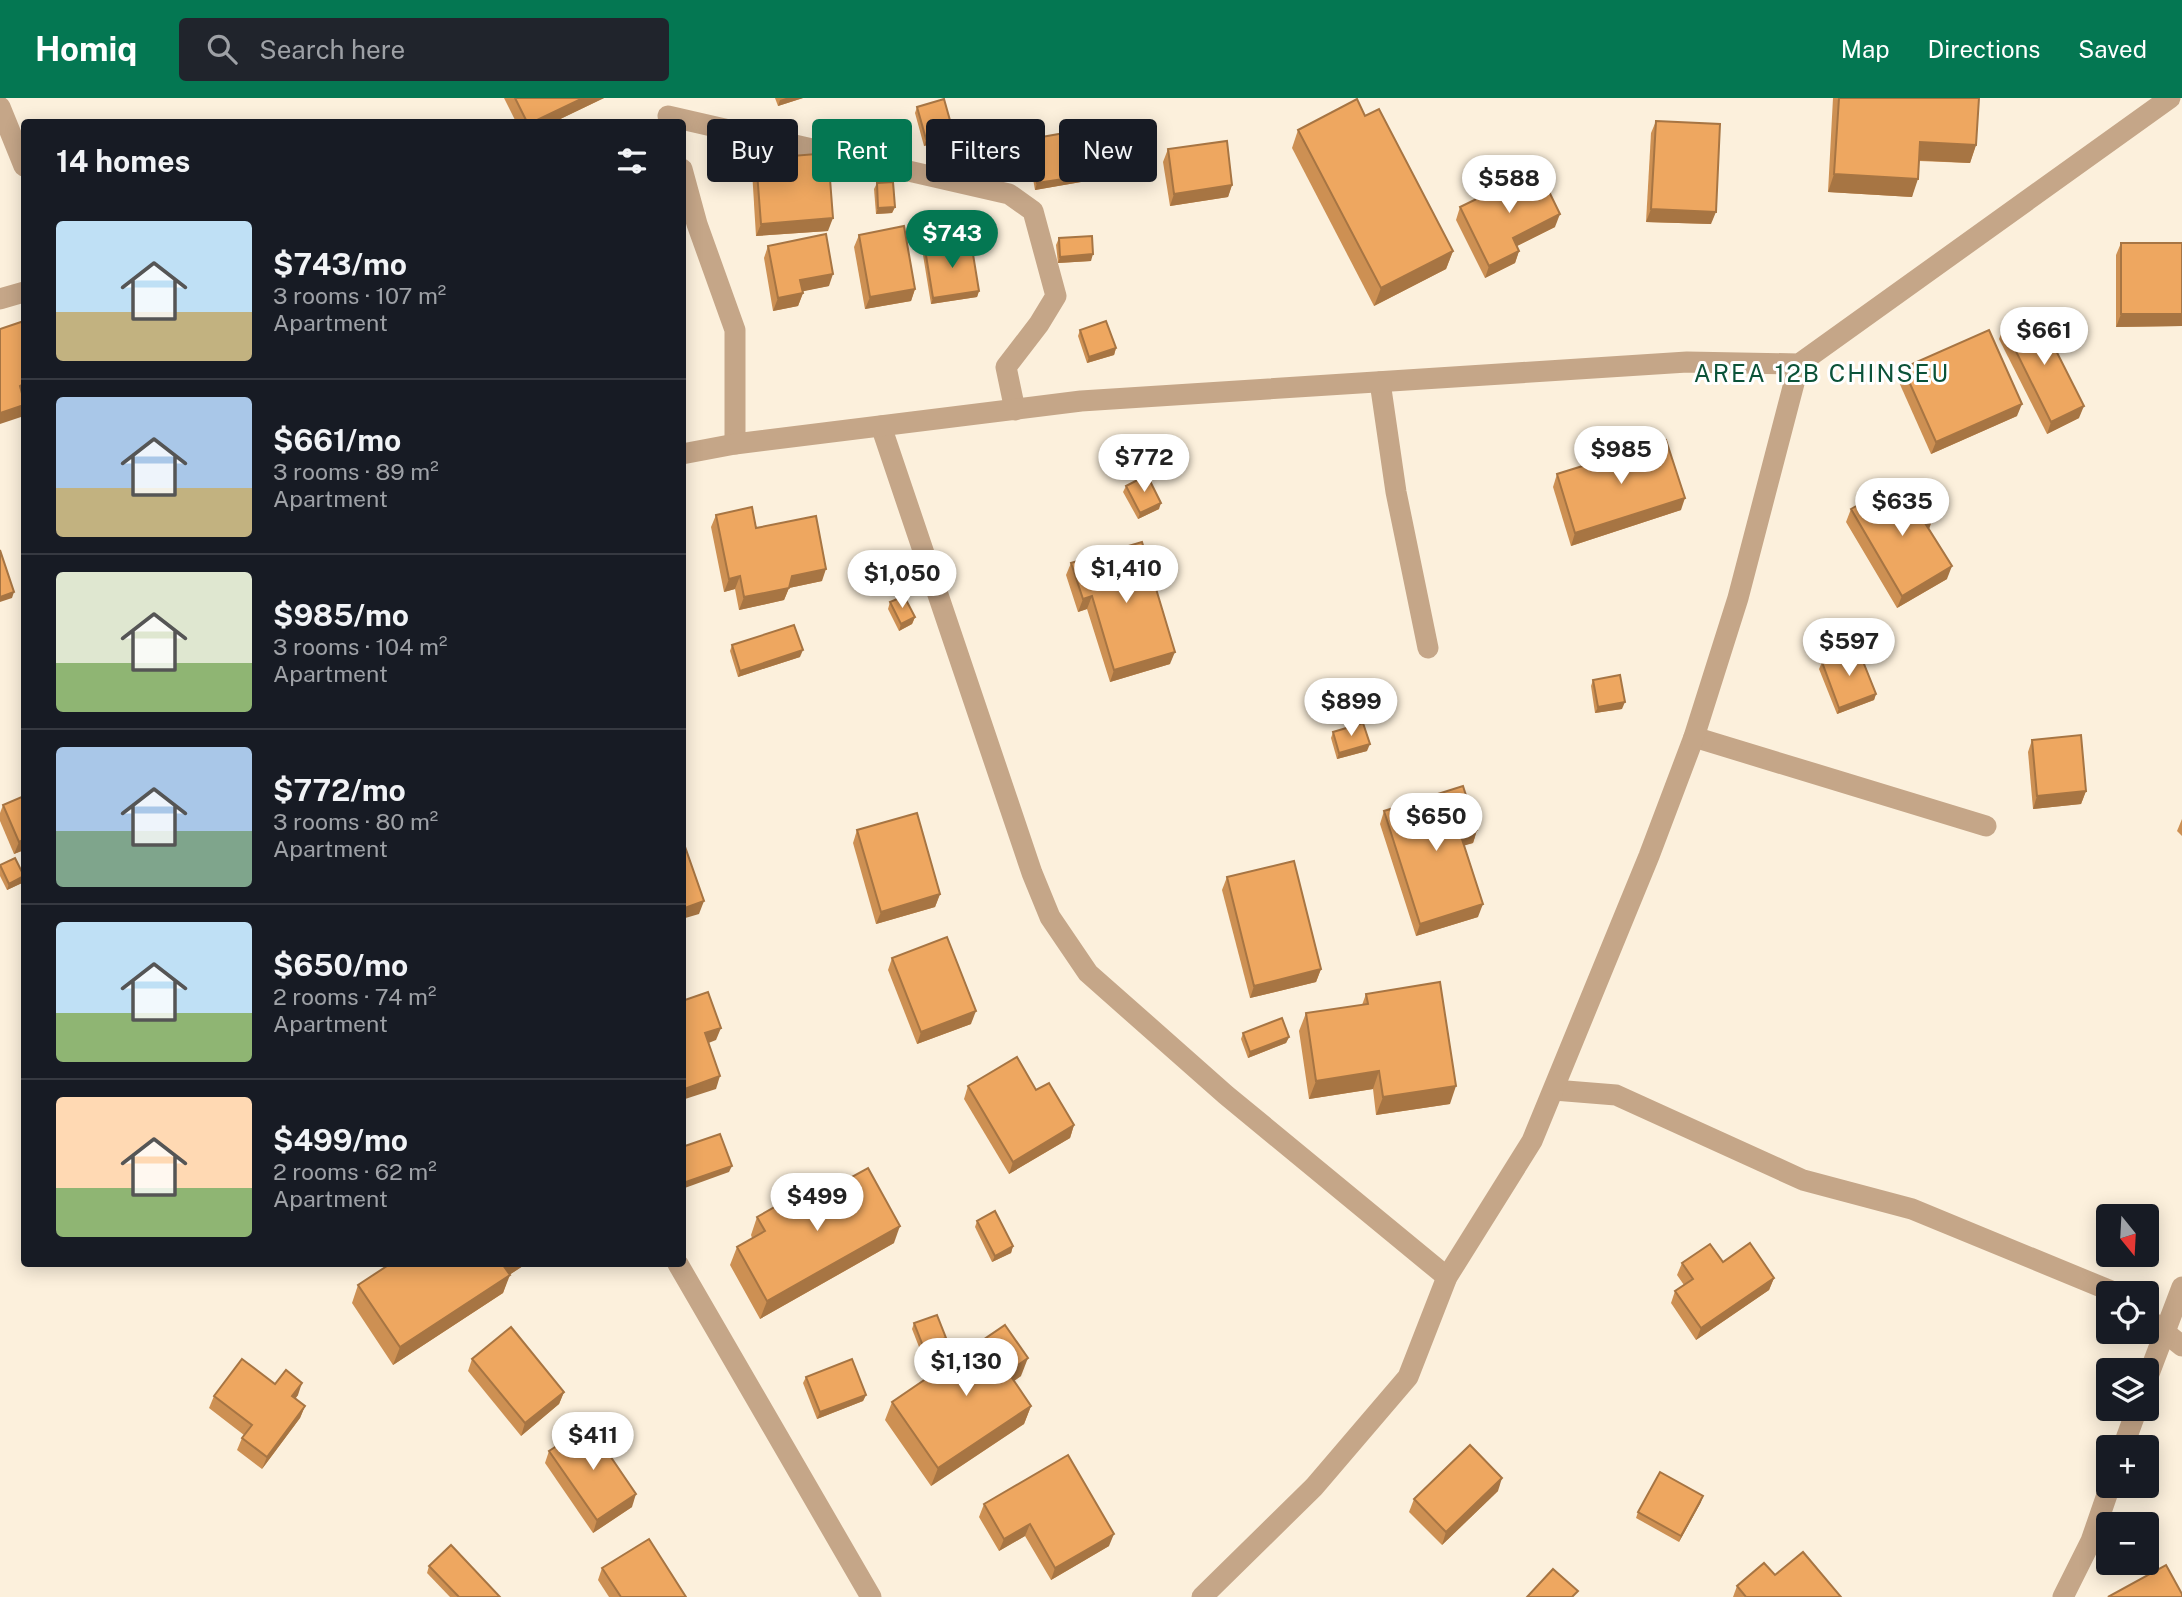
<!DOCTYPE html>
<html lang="en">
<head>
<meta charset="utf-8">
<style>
	:root { --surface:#171b24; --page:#20242c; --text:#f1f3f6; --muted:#9ea1a6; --line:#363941; --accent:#047752 }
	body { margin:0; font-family:"Public Sans",sans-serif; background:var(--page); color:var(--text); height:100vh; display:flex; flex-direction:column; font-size:26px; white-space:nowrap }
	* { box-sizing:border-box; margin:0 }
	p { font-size:23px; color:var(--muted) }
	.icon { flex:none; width:38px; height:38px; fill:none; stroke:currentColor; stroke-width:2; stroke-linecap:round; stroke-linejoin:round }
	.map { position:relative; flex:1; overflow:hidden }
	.details { position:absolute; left:21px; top:21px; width:665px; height:1148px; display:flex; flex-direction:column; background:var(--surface); border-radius:7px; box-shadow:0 4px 18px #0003 }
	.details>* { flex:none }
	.banner { position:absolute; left:707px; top:21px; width:665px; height:63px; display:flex; gap:14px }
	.needle { width:46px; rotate:162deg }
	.fabs { position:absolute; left:2096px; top:1106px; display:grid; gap:14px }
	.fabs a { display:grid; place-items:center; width:63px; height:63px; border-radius:7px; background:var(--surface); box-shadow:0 4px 18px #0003; font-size:35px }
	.price { position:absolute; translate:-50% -60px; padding:0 16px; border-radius:24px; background:#fff; color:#222; font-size:23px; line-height:46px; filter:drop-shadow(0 2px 4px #0008) }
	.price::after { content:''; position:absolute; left:50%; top:42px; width:21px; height:16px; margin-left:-10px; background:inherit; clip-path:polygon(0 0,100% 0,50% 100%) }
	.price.active { background:var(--accent); color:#fff }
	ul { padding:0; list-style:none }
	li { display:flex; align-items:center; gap:21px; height:175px; padding:0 35px }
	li+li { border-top:2px solid var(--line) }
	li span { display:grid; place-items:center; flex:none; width:196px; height:140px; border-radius:7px; color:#555 }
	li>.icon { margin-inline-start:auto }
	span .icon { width:84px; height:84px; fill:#fffc; stroke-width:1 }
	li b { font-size:30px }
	h2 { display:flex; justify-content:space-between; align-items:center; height:84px; padding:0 35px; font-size:30px }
	.chip { padding:0 24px; border-radius:7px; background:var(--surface); box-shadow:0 4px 18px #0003; font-size:24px; line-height:63px }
	.chip.active { background:var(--accent); color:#fff }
	header { display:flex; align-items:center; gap:42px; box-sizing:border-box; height:98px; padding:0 35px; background:var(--accent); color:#fff }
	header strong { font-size:33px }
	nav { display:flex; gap:38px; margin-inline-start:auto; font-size:24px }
	.search { width:490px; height:63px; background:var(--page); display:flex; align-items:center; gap:18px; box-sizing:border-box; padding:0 24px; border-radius:7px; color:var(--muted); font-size:26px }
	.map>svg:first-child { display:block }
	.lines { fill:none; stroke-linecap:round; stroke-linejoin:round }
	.minor { stroke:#c5a688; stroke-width:21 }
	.tertiary { stroke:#c5a688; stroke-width:21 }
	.wall { fill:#cd9053 }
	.shaded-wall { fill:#a77543 }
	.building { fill:#eea760; stroke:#a77543; stroke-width:2 }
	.labels { text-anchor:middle; stroke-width:6; stroke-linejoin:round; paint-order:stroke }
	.quarter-label { font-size:24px; letter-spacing:2px; fill:#0b5339; stroke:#fff }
</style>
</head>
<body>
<header>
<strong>Homiq</strong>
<div class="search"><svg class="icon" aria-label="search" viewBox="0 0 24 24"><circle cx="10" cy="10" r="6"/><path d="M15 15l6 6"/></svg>Search here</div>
<nav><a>Map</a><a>Directions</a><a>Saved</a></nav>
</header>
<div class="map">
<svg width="2182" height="1499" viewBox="0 0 2182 1499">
	<rect width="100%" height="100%" fill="#fcf0dc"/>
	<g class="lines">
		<g class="minor">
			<path d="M668,18L1009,96L1033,113L1056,198L1039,226L1006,269L1015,312"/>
			<path d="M682,71L697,126L735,232V346"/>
			<path d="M0,201L24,194"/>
			<path d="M1380,284L1396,394L1428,550"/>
			<path d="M881,328L1032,775L1050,819L1088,875L1226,997L1447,1179"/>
			<path d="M682,356L735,346L1081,303L1687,264L1799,266L2170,0"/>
			<path d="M1694,639L1986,728"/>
			<path d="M1554,992L1616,997L1803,1082L1912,1111L2116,1195"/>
			<path d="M2147,1220L2182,1248"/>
			<path d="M2147,1281L2182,1189"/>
			<path d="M2123,1349L2137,1311"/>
			<path d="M1202,1499L1314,1389L1408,1279L1447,1179L1532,1043L1649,758L1694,639L1738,500L1799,266"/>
			<path d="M2063,1499L2091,1443L2110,1388"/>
		</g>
		<g class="tertiary">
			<path d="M0,9L24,68"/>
			<path d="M678,1166L871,1499"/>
		</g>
	</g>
	<g class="wall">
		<path d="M504,0H604L554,24H516Z"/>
		<path d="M775,0H803L778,8Z"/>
		<path d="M1833,0H1979L1976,47L1970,65L1919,63L1912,99L1828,94Z"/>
		<path d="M917,9L951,39L924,48L915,15Z"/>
		<path d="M1365,18L1453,153L1446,171L1374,208L1292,50L1298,32Z"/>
		<path d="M1656,23L1711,126L1646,124L1651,35Z"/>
		<path d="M1030,41L1081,84L1035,92L1027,47Z"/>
		<path d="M1168,51L1232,87L1228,99L1170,108L1163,64Z"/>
		<path d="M756,61L828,133L756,138L752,73Z"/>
		<path d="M877,85L895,109L892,115L876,116L874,91Z"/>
		<path d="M1460,109L1555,129L1517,148L1519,153L1515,165L1485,180L1456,122Z"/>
		<path d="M859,137L915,191L911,203L865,211L854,149Z"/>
		<path d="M1059,140L1091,163L1058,165L1056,147Z"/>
		<path d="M2121,145H2182V228L2116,229V157Z"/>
		<path d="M768,148L829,188L802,193L803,195L798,208L773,213L764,160Z"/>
		<path d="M925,151L979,193L977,199L931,206L923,157Z"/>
		<path d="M2004,229L2079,320L2047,336L1999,241Z"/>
		<path d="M1080,232L1116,250L1114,257L1087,265L1078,238Z"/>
		<path d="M1903,270L2017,318L1931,356L1898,282Z"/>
		<path d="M1557,376L1681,412L1571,448L1553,389Z"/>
		<path d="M1126,388L1159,411L1138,421L1123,394Z"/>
		<path d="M1903,401L1933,420L1929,431L1947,481L1897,510L1846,424L1851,411Z"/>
		<path d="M716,417L756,430L822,483L789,490L784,502L739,512L735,491L724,494L711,429Z"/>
		<path d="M1071,465L1170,566L1110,584L1087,511L1078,514L1066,477Z"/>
		<path d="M890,504L915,519L912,526L899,533L888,511Z"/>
		<path d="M732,547L800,559L738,579L730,553Z"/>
		<path d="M1822,564L1876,596L1874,602L1837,616L1819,571Z"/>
		<path d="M1593,582L1622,611L1595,615L1591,588Z"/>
		<path d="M1333,634L1367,653L1337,661L1331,640Z"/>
		<path d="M2032,642L2086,693L2081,706L2033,711L2028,654Z"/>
		<path d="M3,707L24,752L14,756L0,723V715Z"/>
		<path d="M1384,713L1477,732L1473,745L1464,747L1478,819L1416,838L1380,726Z"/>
		<path d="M2182,721V738L2177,733Z"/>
		<path d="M857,732L940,796L935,809L876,826L853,745Z"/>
		<path d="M0,767L24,778L22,785L7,792L0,778Z"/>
		<path d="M1227,779L1321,871L1316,884L1250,900L1222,792Z"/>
		<path d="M892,860L971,926L917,946L888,872Z"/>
		<path d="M1366,896L1450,1006L1376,1017L1373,991L1309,1001L1299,933L1306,915L1362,907Z"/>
		<path d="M1243,935L1289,939L1286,945L1248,960L1241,941Z"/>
		<path d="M968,988L1036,992L1074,1027L1070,1040L1009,1076L964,1001Z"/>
		<path d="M799,1108L894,1145L760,1221L730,1167L737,1149L752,1140L751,1137L757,1119Z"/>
		<path d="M977,1123L1013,1148L1011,1155L992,1164L975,1129Z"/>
		<path d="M1723,1164L1774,1180L1769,1192L1696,1242L1671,1205L1675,1193L1684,1187L1677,1177L1682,1165Z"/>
		<path d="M390,1166H526L509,1177L503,1195L393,1267L352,1205L358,1187Z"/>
		<path d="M914,1225L944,1246L921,1254L912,1231Z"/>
		<path d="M472,1261L564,1294L559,1306L521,1338L468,1273Z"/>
		<path d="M1021,1278L1014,1283L1031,1308L1024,1326L931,1388L885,1322L892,1304Z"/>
		<path d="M806,1279L866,1297L863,1303L817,1321L803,1285Z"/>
		<path d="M275,1286L298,1297L295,1301L305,1308L300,1320L262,1371L237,1352L242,1340L244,1337L209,1310L214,1298Z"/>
		<path d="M549,1353L632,1409L593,1435L545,1365Z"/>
		<path d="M1498,1393L1442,1447L1409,1414L1414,1401Z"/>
		<path d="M1701,1404L1679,1444L1636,1420L1638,1414Z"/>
		<path d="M984,1406L1109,1448L1051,1482L1025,1438L999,1453L979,1419Z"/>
		<path d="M429,1468L500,1499H450L427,1475Z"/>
		<path d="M602,1470L686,1499H609L598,1482Z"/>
		<path d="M1775,1477L1841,1499H1733L1737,1488Z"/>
	</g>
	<g class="shaded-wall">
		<path d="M583,0H604L554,24H533Z"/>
		<path d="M786,0H803L778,8L780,2Z"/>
		<path d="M953,33L951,39L924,48L926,41Z"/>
		<path d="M1920,44L1976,47L1970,65L1913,62Z"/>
		<path d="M1834,76L1918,81L1912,99L1828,94Z"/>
		<path d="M1083,78L1081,84L1035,92L1037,85Z"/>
		<path d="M1232,87L1228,99L1170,108L1174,96Z"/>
		<path d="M895,109L892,115L876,116L878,110Z"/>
		<path d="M1651,111L1716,114L1711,126L1646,124Z"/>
		<path d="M1560,116L1555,129L1509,152L1513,140Z"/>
		<path d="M833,120L828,133L756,138L761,126Z"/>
		<path d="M1453,153L1446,171L1374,208L1381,190Z"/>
		<path d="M1519,153L1515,165L1485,180L1489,168Z"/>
		<path d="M1093,156L1091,163L1058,165L1060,159Z"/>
		<path d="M833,176L829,188L795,195L800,182Z"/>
		<path d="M915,191L911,203L865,211L870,199Z"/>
		<path d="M979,193L977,199L931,206L933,200Z"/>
		<path d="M803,195L798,208L773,213L778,200Z"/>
		<path d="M2121,216H2182V228L2116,229Z"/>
		<path d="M1116,250L1114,257L1087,265L1089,259Z"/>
		<path d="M24,286V297L15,300L20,288Z"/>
		<path d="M2022,306L2017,318L1931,356L1936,344Z"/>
		<path d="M24,307L21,319L0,326V315Z"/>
		<path d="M2084,308L2079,320L2047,336L2051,324Z"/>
		<path d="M1685,400L1681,412L1571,448L1575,435Z"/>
		<path d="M1161,405L1159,411L1138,421L1140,415Z"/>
		<path d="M1933,420L1928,433L1925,425Z"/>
		<path d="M1952,468L1947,481L1897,510L1902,498Z"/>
		<path d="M826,471L822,483L789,490L784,502L739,512L744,499L792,478Z"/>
		<path d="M740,478L735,491L724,494L729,481Z"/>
		<path d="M14,494L12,500L0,504V499Z"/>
		<path d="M1092,498L1087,511L1078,514L1083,501Z"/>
		<path d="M915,519L912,526L899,533L901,526Z"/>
		<path d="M803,552L800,559L738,579L740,573Z"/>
		<path d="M1175,554L1170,566L1110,584L1114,572Z"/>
		<path d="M1876,596L1874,602L1837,616L1839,610Z"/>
		<path d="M1625,604L1622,611L1595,615L1598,609Z"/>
		<path d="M1370,646L1367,653L1337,661L1339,655Z"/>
		<path d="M2086,693L2081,706L2033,711L2037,698Z"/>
		<path d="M1477,732L1473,745L1456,750L1461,738Z"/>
		<path d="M24,741V752L14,756L19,744Z"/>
		<path d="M24,778L22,785L7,792L9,786Z"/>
		<path d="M940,796L935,809L876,826L881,814Z"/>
		<path d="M704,803L699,816L682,821V811Z"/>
		<path d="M1483,806L1478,819L1416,838L1420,826Z"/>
		<path d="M1321,871L1316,884L1250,900L1254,888Z"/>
		<path d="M976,913L971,926L917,946L921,934Z"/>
		<path d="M721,930L716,942L701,948L705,935Z"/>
		<path d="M1289,939L1286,945L1248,960L1250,954Z"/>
		<path d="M1379,973L1373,991L1309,1001L1316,983Z"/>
		<path d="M720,978L716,991L682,1002V992Z"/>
		<path d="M1456,988L1450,1006L1376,1017L1383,999Z"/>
		<path d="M1074,1027L1070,1040L1009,1076L1013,1064Z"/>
		<path d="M732,1068L729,1074L682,1091L683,1085Z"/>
		<path d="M900,1128L894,1145L760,1221L767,1203Z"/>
		<path d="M1013,1148L1011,1155L992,1164L995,1158Z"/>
		<path d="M506,1166H526L500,1183L510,1177L503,1195L393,1267L400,1249Z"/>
		<path d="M1774,1180L1769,1192L1696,1242L1701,1230Z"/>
		<path d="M946,1240L944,1246L921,1254L923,1248Z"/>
		<path d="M1028,1260L1021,1278L1001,1292L1008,1274Z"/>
		<path d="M302,1285L298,1297L287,1311L292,1298Z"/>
		<path d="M564,1294L559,1306L521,1338L525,1325Z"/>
		<path d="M866,1297L863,1303L817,1321L820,1314Z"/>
		<path d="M305,1308L300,1320L262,1371L267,1359Z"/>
		<path d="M1031,1308L1024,1326L931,1388L938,1370Z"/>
		<path d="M1502,1380L1498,1393L1442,1447L1446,1434Z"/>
		<path d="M636,1396L632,1409L593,1435L597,1422Z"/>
		<path d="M1703,1398L1701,1404L1679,1444L1681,1438Z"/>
		<path d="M1030,1426L1025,1438L999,1453L1004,1441Z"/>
		<path d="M1114,1436L1109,1448L1051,1482L1055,1470Z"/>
	</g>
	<g class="building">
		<path d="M515,0H583L533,24H527Z"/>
		<path d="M1839,0H1979L1976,47L1920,44L1918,81L1834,76Z"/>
		<path d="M944,1L953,33L926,41L917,9Z"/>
		<path d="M1357,1L1365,18L1379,11L1453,153L1381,190L1298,32Z"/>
		<path d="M1656,23L1720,26L1716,114L1651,111Z"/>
		<path d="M1076,33L1083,78L1037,85L1030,41Z"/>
		<path d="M1227,43L1232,87L1174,96L1168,51Z"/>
		<path d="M828,55L833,120L761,126L756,61Z"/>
		<path d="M1538,71L1560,116L1513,140L1519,153L1489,168L1460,109Z"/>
		<path d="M893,84L895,109L878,110L877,85Z"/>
		<path d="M904,128L915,191L870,199L859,137Z"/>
		<path d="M826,136L833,176L800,182L803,195L778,200L768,148Z"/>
		<path d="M1092,138L1093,156L1060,159L1059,140Z"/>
		<path d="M971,144L979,193L933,200L925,151Z"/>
		<rect x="2121" y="145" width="61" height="71"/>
		<path d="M2036,213L2084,308L2051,324L2004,229Z"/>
		<path d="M24,223V286L20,288L24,303V307L0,315V231Z"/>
		<path d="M1106,223L1116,250L1089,259L1080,232Z"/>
		<path d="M1989,232L2022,306L1936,344L1903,270Z"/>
		<path d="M1666,342L1685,400L1575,435L1557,376Z"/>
		<path d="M1147,377L1161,405L1140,415L1126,388Z"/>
		<path d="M1895,386L1903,401L1917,393L1933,420L1925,425L1952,468L1902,498L1851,411Z"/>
		<path d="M752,409L756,430L816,418L826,471L792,478L789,490L744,499L740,478L729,481L716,417Z"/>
		<path d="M1142,444L1175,554L1114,572L1092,498L1083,501L1071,465Z"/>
		<path d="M0,452L14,494L0,499Z"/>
		<path d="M904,498L915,519L901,526L890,504Z"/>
		<path d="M794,527L803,552L740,573L732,547Z"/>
		<path d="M1858,551L1876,596L1839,610L1822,564Z"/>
		<path d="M1620,577L1625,604L1598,609L1593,582Z"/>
		<path d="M1363,625L1370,646L1339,655L1333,634Z"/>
		<path d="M2081,637L2086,693L2037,698L2032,642Z"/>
		<path d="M1463,688L1477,732L1461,738L1483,806L1420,826L1384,713Z"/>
		<path d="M24,698V741L19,744L3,707Z"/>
		<path d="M917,715L940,796L881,814L857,732Z"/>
		<path d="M682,743H683L704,803L682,811Z"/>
		<path d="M15,760L24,778L9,786L0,767Z"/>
		<path d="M1294,763L1321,871L1254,888L1227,779Z"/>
		<path d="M947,839L976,913L921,934L892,860Z"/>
		<path d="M1440,884L1456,988L1383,999L1379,973L1316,983L1306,915L1368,906L1366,896Z"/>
		<path d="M708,894L721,930L705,935L720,978L682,992V903Z"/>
		<path d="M1282,920L1289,939L1250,954L1243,935Z"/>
		<path d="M1017,959L1036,992L1049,985L1074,1027L1013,1064L968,988Z"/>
		<path d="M720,1036L732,1068L683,1085L682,1083V1049Z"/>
		<path d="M868,1070L900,1128L767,1203L737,1149L765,1133L757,1119L794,1098L799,1108Z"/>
		<path d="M995,1113L1013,1148L995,1158L977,1123Z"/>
		<path d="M1750,1145L1774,1180L1701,1230L1675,1193L1693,1181L1682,1165L1710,1146L1723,1164Z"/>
		<path d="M390,1166H506L503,1167L510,1177L400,1249L358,1187Z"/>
		<path d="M937,1217L946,1240L923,1248L914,1225Z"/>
		<path d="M1005,1227L1028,1260L1008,1274L1031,1308L938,1370L892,1304Z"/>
		<path d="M511,1229L564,1294L525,1325L472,1261Z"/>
		<path d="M242,1261L275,1286L286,1272L302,1285L292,1298L305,1308L267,1359L242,1340L252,1327L214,1298Z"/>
		<path d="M852,1261L866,1297L820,1314L806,1279Z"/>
		<path d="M589,1327L636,1396L597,1422L549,1353Z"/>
		<path d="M1470,1347L1502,1380L1446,1434L1414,1401Z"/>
		<path d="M1068,1357L1114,1436L1055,1470L1030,1426L1004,1441L984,1406Z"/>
		<path d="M1660,1374L1703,1398L1681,1438L1638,1414Z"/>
		<path d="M649,1441L686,1499H621L602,1470Z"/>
		<path d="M451,1447L500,1499H459L429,1468Z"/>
		<path d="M1803,1454L1841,1499H1746L1737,1488L1764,1465L1775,1477Z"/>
		<path d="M2166,1467L2182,1496V1499H2108Z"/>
		<path d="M1553,1471L1578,1493L1572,1499H1527Z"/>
	</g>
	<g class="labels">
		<g class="quarter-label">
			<text x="1822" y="284">AREA 12B CHINSEU</text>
		</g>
	</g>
</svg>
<div class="fabs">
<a><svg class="needle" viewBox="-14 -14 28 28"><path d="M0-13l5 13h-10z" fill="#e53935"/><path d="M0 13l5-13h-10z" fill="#9ea1a6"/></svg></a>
<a><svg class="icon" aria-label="locate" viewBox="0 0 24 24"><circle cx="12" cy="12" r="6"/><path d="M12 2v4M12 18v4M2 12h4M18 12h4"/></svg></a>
<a><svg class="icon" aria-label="layers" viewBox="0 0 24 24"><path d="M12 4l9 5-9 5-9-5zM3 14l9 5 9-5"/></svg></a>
<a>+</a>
<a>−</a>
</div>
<b class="price" style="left:1509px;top:117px">$588</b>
<b class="price active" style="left:952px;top:172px">$743</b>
<b class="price" style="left:2044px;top:269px">$661</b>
<b class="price" style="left:1621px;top:388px">$985</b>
<b class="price" style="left:1144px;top:396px">$772</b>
<b class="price" style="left:1902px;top:440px">$635</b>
<b class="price" style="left:1126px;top:507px">$1,410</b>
<b class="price" style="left:902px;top:512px">$1,050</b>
<b class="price" style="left:1849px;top:580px">$597</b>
<b class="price" style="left:1351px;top:640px">$899</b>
<b class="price" style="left:1436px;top:755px">$650</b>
<b class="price" style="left:817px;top:1135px">$499</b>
<b class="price" style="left:966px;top:1300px">$1,130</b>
<b class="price" style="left:593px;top:1374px">$411</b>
<div class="banner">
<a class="chip">Buy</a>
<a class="chip active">Rent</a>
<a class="chip">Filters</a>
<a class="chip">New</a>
</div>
<section class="details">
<h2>14 homes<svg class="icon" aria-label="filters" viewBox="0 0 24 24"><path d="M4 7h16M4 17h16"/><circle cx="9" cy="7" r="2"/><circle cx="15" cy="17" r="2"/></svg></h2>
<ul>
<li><span style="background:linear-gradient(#bfe0f5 65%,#c2b280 0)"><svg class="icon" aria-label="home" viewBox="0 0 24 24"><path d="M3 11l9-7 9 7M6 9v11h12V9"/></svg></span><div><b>$743/mo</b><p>3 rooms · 107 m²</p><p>Apartment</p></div></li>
<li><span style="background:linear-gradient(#a9c7e8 65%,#c2b280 0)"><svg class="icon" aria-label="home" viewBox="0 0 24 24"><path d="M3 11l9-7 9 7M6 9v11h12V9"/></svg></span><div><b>$661/mo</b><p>3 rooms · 89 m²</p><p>Apartment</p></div></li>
<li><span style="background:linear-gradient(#dfe7d0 65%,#8fb573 0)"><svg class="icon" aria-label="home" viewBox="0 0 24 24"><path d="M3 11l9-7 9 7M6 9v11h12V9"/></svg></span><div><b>$985/mo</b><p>3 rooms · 104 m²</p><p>Apartment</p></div></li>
<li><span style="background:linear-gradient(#a9c7e8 60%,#7fa58c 0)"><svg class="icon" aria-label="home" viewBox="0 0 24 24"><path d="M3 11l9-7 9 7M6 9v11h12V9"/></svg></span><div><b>$772/mo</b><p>3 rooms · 80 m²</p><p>Apartment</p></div></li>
<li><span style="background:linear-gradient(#bfe0f5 65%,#8fb573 0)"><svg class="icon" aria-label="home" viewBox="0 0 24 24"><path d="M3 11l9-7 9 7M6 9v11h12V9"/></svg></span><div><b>$650/mo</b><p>2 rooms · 74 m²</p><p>Apartment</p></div></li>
<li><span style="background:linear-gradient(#ffd9b3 65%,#8fb573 0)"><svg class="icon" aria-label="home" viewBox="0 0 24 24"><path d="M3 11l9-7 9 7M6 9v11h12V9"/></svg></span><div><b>$499/mo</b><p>2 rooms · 62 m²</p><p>Apartment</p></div></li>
</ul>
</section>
</div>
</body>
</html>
